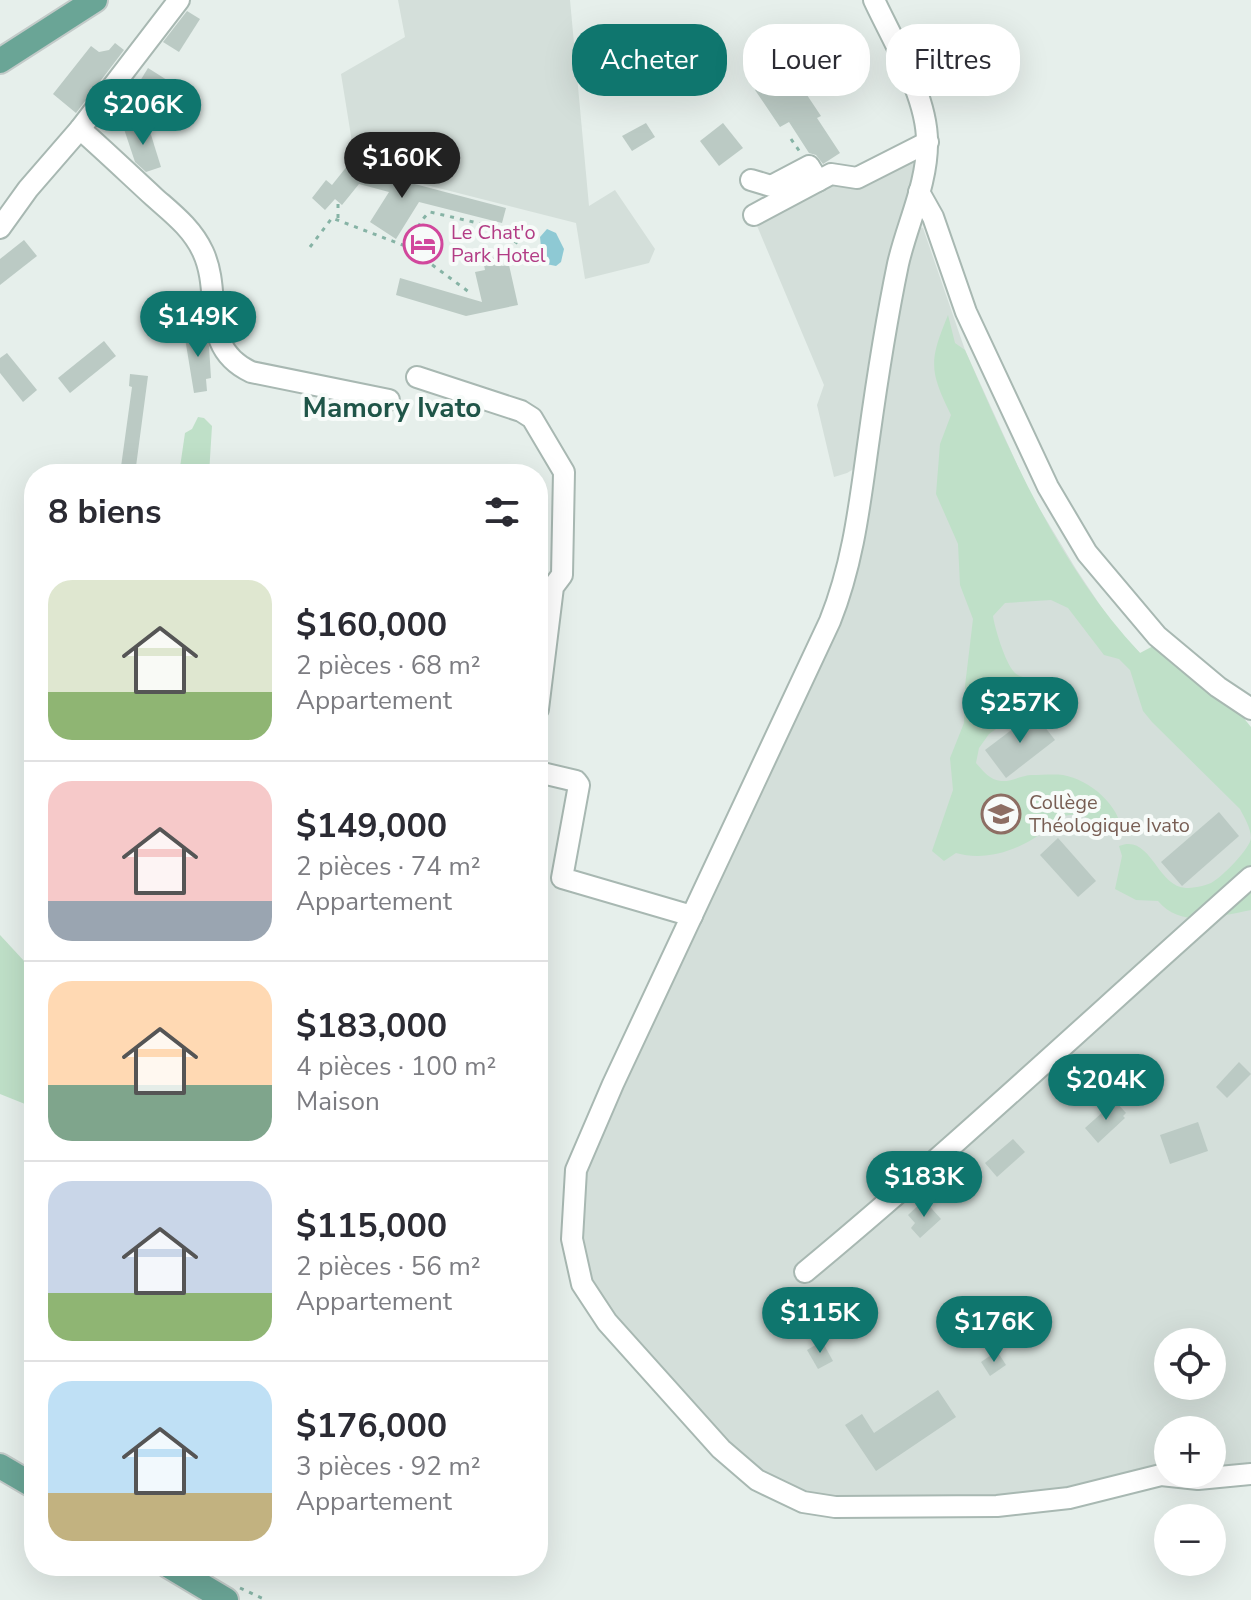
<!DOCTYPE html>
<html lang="fr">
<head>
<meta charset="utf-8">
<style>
	:root { --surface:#fff; --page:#f7f7f7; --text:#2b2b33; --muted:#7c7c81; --line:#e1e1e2; --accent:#0f766e }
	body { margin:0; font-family:"Nunito Sans",sans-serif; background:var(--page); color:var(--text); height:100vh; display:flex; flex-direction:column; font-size:30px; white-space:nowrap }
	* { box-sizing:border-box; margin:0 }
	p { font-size:26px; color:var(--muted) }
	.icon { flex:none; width:44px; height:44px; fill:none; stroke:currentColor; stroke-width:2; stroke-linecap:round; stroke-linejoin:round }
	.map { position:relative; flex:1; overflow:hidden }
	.details { position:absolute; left:24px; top:464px; width:524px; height:1112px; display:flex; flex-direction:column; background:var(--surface); border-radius:32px; box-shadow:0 8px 32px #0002 }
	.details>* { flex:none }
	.guide { position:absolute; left:572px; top:24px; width:558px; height:72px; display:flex; gap:16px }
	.fabs { position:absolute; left:1154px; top:1328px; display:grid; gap:16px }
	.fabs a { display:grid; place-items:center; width:72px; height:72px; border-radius:50%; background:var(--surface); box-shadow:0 8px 32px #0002; font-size:40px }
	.price { position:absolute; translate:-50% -68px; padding:0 18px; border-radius:28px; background:var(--accent); color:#fff; font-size:26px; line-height:52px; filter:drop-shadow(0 2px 4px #0008) }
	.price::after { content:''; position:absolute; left:50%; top:48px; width:24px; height:18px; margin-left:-12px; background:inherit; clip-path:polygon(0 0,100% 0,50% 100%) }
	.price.active { background:#222; color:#fff }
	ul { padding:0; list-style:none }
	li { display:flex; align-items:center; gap:24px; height:200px; padding:0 24px }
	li+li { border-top:2px solid var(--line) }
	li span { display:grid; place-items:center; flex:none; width:224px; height:160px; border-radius:24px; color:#555 }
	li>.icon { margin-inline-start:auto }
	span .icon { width:96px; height:96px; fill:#fffc; stroke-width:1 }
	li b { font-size:34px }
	h2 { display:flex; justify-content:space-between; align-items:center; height:96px; padding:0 24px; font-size:34px }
	.tag { padding:0 28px; border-radius:32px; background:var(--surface); box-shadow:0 8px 32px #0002; font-size:28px; line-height:72px }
	.tag.active { background:var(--accent); color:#fff }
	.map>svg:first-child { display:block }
	.built { fill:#d4dfda; fill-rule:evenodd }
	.green { fill:#bfe0c8 }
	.water { fill:#8ec9d4 }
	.building { fill:#bbcac4 }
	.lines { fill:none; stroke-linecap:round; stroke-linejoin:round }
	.minor-casing { stroke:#a8b8b2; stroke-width:24 }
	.major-casing { stroke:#c2cac8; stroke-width:28 }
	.path { stroke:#86b3a5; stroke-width:3; stroke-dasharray:4 6; stroke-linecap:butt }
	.minor { stroke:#fff; stroke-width:20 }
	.major { stroke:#6aa596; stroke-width:24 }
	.labels { text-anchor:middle; stroke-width:8; stroke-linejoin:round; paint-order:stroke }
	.hotel-label { font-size:20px; fill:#b23c85; stroke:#f7fbf9; text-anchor:start }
	.education-label { font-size:20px; fill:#785e54; stroke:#f7fbf9; text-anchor:start }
	.district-label { font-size:28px; font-weight:bold; fill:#1f5548; stroke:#f7fbf9 }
</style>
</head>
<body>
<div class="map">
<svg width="1251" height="1600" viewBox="0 0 1251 1600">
	<rect width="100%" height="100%" fill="#e6efeb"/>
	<g class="built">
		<path d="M398,0H570L589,206L615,190L655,249L649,263L585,279L576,223L356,167L341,74L405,37Z"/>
		<path d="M911,160L917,163L915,225L923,228L965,350L1030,493L1076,569L1114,626L1200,715L1251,762V1467L1212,1472V1430H1168V1468L1068,1493L892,1502L804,1496L762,1474L726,1443L694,1402L612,1316L589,1282L580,1241L581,1176L596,1135L728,866L837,623L859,466L847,473L834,477L817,405L824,385L755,221L825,186H859ZM1168,1342H1212V1386H1168Z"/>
	</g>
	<g class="green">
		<path d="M948,315L955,343L965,350C1012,457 1060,568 1140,653L1155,645L1175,657L1187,676L1203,684L1217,699L1238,711L1251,727V910C1219,916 1181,929 1158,901L1136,900L1115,889L1122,856L1119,846C1151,833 1156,886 1186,888C1192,888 1205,886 1211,883C1221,878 1250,849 1251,838C1251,828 1244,817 1240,809L1152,722L1143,711L1130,670L1119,659L1104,655L1068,608L1051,600L1005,603L993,616C995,629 1005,662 1014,672C1021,680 1036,678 1045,678L1058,690L1057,706L1026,708L989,734L979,748L976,763C983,771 990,780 1001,781C1011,782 1022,775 1032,775C1041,775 1054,774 1063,775C1090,780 1120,805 1122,833L1114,831L1109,824L1108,815L1092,820C1082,815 1072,813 1062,817C1053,821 1045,832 1036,837C1013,852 983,861 956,853L944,861L932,851L953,790L950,758L964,723L965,686L973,619L960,585L958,544L936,494L940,444L951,415C929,370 929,361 948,315Z"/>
		<path d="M198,417L204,418L212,426L209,474H179L185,433L192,429Z"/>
		<path d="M0,935L25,962L34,993V1105L30,1106L0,1094Z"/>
	</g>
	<path class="water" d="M547,229L556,233L564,249L561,262L556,266L546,264L542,256L540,237Z"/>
	<g class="building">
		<path d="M187,11L200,19L179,52L163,42Z"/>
		<path d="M115,43L124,50L76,113L53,94L91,46L99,52L109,50Z"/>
		<path d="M148,68L167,80L145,116L126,104Z"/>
		<path d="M789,68L821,116L817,118L840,153L823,164L816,155L809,153L789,122L780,127L755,90Z"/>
		<path d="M147,122L161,167L146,172L135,162L124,129Z"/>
		<path d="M646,123L655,137L632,151L622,136Z"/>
		<path d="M723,123L743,148L719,166L700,141Z"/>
		<path d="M348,165L356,172L388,180V177L506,208L502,223L419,202L396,239L370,222L389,192L359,184L342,205L335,199L325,210L312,198L326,180L332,185Z"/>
		<path d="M24,240L37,256L0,285V259Z"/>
		<path d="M500,256L502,266L509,265L518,305L466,316L396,295L400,278L482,302L475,272L485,270L483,260Z"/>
		<path d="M203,329L209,346L211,378L206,379L207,391L194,393L184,332Z"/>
		<path d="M104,341L116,356L70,393L58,378Z"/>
		<path d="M7,353L37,390L23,402L0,373V358Z"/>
		<path d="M130,374L148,376L135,474H120L132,387L129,386Z"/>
		<path d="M1034,713L1055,740L1006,778L985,750Z"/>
		<path d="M1219,812L1239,836L1182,886L1161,862Z"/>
		<path d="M1058,838L1096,881L1078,897L1040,855Z"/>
		<path d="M1239,1062L1251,1074L1227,1098L1216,1087Z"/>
		<path d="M1115,1101L1126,1113L1123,1116L1125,1118L1098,1143L1085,1128Z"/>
		<path d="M1198,1122L1208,1151L1170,1164L1160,1135Z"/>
		<path d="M1013,1139L1025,1152L997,1177L985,1163Z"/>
		<path d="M924,1200L941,1219L920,1238L911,1228L915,1223L908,1215Z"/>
		<path d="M822,1341L833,1361L818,1369L807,1350Z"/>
		<path d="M997,1351L1006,1365L990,1376L981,1362Z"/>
		<path d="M938,1390L956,1417L876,1471L845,1425L862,1414L874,1433Z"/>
	</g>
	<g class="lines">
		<defs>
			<g id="minor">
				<path d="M874,0C893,41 927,96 927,141C928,183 907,224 898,264C886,322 877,380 869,438C860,501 854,561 830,621L613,1084L576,1170L572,1239L582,1284L607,1322L721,1449L757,1480L803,1502L835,1507L997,1506L1069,1498L1161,1475L1198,1479L1251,1474"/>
				<path d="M80,129C105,151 129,174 154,197C172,213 192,228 203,252C223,295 198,347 251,372L389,400"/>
				<path d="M751,180L771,186L809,166L818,181"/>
				<path d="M919,192L933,217L966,312L1048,487L1087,553L1157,636L1218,687L1251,709"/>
				<path d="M754,215L831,174L857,178L928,142"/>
				<path d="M0,228L28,189L80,129L179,0"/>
				<path d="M417,377L521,411L532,418L564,472L562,575L553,587L538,709"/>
				<path d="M538,772L576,781L579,785L562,878L692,916"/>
				<path d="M805,1272C958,1145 1102,1009 1251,877"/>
			</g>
			<g id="major">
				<path d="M0,61L95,0"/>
				<path d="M0,1466L34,1486"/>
				<path d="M169,1566L226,1600"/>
			</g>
		</defs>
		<use href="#minor" class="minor-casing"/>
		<use href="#major" class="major-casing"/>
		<g class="path">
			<path d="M791,139L800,152"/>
			<path d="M338,218V202"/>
			<path d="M310,247L332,218L408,247C415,235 420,219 430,212L495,227L520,245"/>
			<path d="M408,247L469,292"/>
			<path d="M240,1588L266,1600"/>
		</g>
		<use href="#minor" class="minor"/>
		<use href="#major" class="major"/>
	</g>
	<defs>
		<symbol id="hotel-ring" viewBox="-11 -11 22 22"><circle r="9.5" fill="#f7fbf9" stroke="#d1479c" stroke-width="1.5"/><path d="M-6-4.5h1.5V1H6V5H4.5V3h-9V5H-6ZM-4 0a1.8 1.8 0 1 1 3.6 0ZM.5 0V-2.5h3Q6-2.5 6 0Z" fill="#d1479c"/></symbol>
		<symbol id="school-ring" viewBox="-11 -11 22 22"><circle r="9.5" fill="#f7fbf9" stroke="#8d6e63" stroke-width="1.5"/><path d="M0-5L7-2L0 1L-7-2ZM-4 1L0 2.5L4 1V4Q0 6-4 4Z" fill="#8d6e63"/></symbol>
	</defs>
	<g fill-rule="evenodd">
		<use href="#hotel-ring" x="401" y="222" width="44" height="44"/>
		<use href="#school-ring" x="979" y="792" width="44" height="44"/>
	</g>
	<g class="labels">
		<g class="hotel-label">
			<text x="451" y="239">Le Chat'o<tspan x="451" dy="23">Park Hotel</tspan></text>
		</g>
		<g class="education-label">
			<text x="1029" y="809">Collège<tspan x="1029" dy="23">Théologique Ivato</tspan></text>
		</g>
		<g class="district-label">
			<text x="392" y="417">Mamory Ivato</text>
		</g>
	</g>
</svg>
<div class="fabs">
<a><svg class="icon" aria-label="locate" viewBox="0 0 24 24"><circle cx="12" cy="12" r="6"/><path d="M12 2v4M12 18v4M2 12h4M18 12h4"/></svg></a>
<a>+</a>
<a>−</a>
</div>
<b class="price" style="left:143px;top:147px">$206K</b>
<b class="price active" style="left:402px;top:200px">$160K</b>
<b class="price" style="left:198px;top:359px">$149K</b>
<b class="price" style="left:1020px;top:745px">$257K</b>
<b class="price" style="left:1106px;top:1122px">$204K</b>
<b class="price" style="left:924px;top:1219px">$183K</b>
<b class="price" style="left:820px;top:1355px">$115K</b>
<b class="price" style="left:994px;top:1364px">$176K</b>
<div class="guide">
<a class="tag active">Acheter</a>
<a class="tag">Louer</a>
<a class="tag">Filtres</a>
</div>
<section class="details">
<h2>8 biens<svg class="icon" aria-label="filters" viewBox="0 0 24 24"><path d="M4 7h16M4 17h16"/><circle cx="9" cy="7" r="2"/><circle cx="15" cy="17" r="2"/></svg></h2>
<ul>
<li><span style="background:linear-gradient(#dfe7d0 70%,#8fb573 0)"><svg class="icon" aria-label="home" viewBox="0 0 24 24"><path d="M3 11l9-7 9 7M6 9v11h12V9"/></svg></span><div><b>$160,000</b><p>2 pièces · 68 m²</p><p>Appartement</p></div></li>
<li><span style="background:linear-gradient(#f6c9c9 75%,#9aa5b1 0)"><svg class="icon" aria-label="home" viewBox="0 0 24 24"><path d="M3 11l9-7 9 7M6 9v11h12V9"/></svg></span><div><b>$149,000</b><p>2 pièces · 74 m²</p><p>Appartement</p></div></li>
<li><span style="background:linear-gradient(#ffd9b3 65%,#7fa58c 0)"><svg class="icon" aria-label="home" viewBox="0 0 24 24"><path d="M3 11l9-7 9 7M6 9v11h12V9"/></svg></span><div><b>$183,000</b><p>4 pièces · 100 m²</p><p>Maison</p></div></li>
<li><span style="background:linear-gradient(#c9d6e8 70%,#8fb573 0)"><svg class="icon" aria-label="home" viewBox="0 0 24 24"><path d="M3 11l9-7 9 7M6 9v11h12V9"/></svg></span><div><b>$115,000</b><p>2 pièces · 56 m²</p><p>Appartement</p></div></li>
<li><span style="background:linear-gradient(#bfe0f5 70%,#c2b280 0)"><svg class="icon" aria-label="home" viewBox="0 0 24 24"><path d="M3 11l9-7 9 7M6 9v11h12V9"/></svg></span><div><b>$176,000</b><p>3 pièces · 92 m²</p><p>Appartement</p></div></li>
</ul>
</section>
</div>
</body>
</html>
